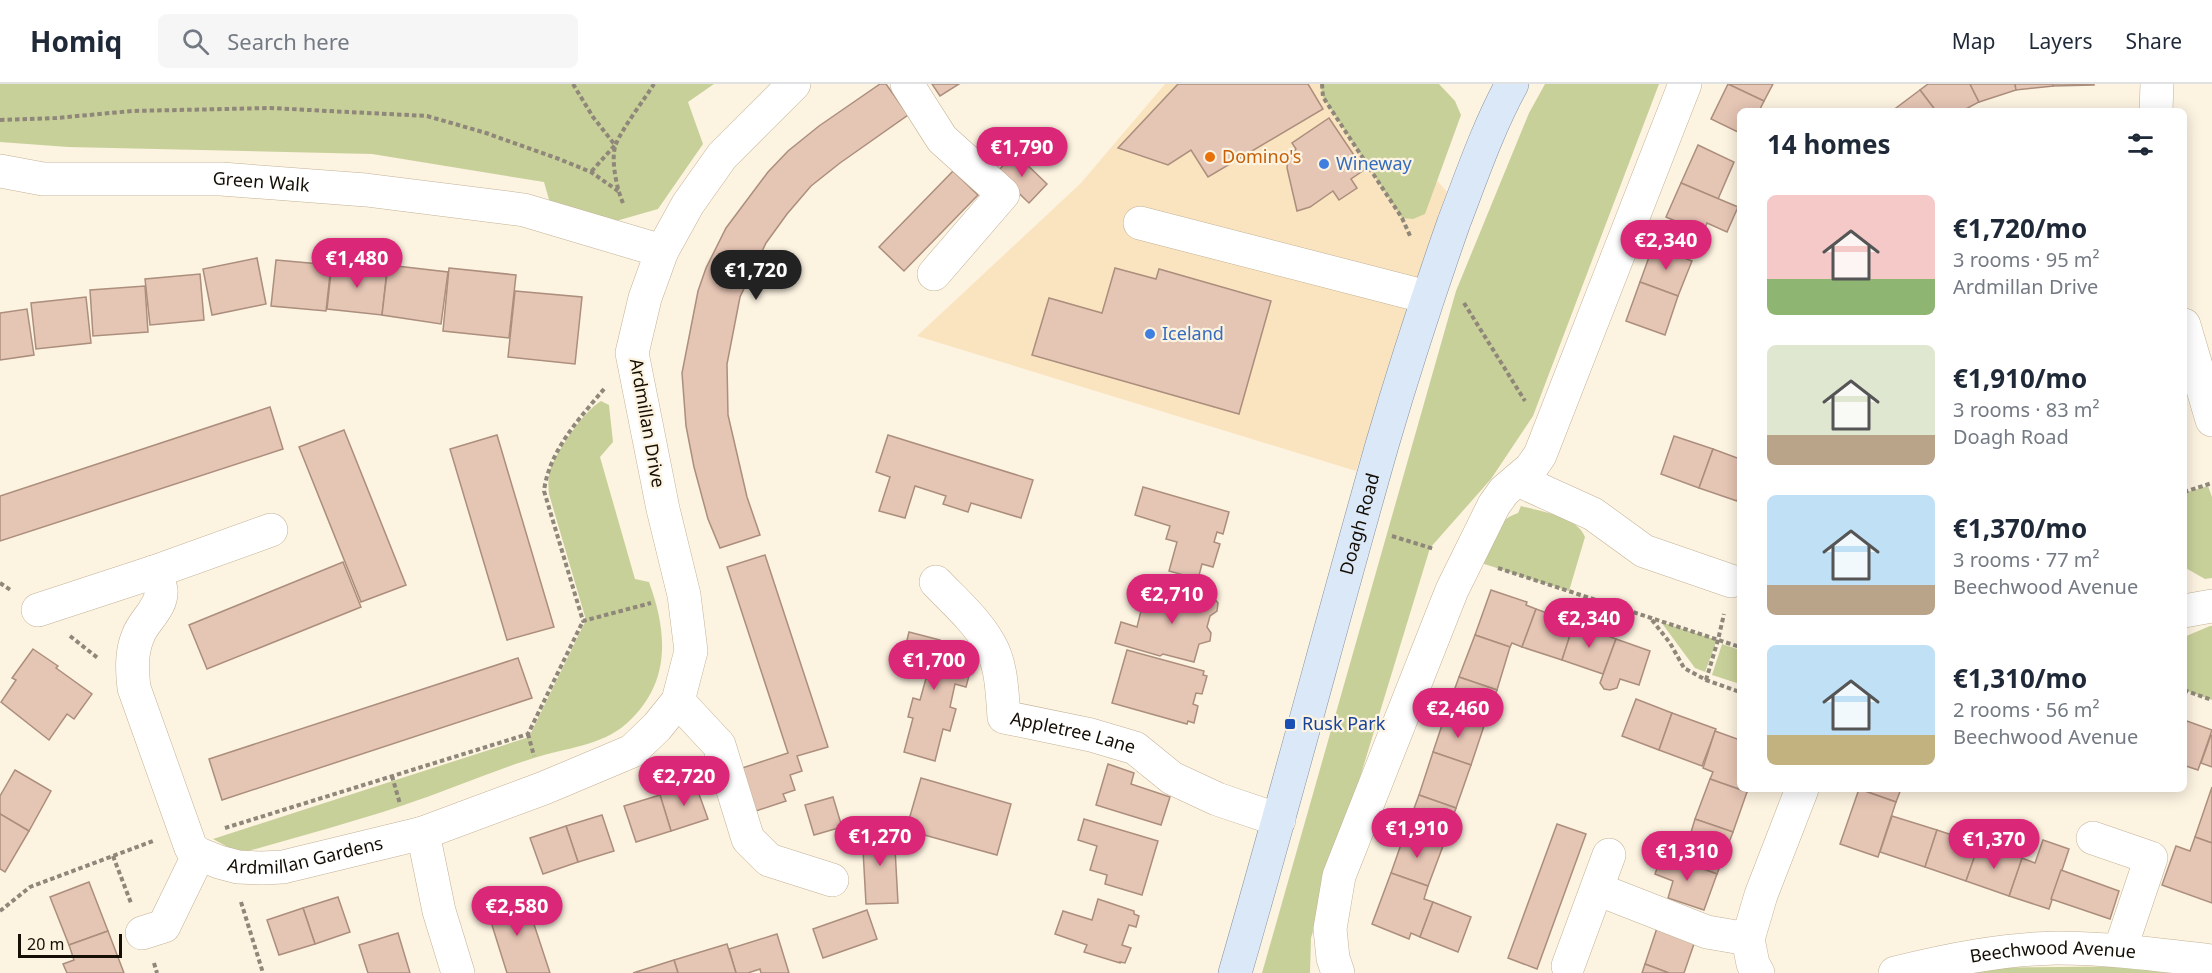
<!DOCTYPE html>
<html lang="en">
<head>
<meta charset="utf-8">
<style>
	:root { --surface:#fff; --page:#f6f6f7; --text:#1f2937; --muted:#747a83; --line:#e0e1e3; --accent:#db2777 }
	body { margin:0; font-family:"Noto Sans",sans-serif; background:var(--page); color:var(--text); height:100vh; display:flex; flex-direction:column; font-size:22px; white-space:nowrap }
	* { box-sizing:border-box; margin:0 }
	p { font-size:20px; color:var(--muted) }
	.icon { flex:none; width:33px; height:33px; fill:none; stroke:currentColor; stroke-width:2; stroke-linecap:round; stroke-linejoin:round }
	.map { position:relative; flex:1; overflow:hidden }
	.side { position:absolute; left:1737px; top:24px; width:450px; height:684px; display:flex; flex-direction:column; background:var(--surface); border-radius:9px; box-shadow:0 3px 15px #0003 }
	.side>* { flex:none }
	.scale { position:absolute; left:18px; bottom:15px; width:104px; box-sizing:border-box; padding-left:6px; border:3px solid #140e05; border-top:0; font-size:16px; line-height:21px; white-space:nowrap; color:#140e05; -webkit-text-stroke:4px #fdf3e1; paint-order:stroke }
	.price { position:absolute; translate:-50% -51px; padding:0 14px; border-radius:21px; background:var(--accent); color:#fff; font-size:20px; line-height:39px; filter:drop-shadow(0 2px 3px #0008) }
	.price::after { content:''; position:absolute; left:50%; top:36px; width:18px; height:14px; margin-left:-9px; background:inherit; clip-path:polygon(0 0,100% 0,50% 100%) }
	.price.current { background:#222; color:#fff }
	ul { padding:0; list-style:none }
	li { display:flex; align-items:center; gap:18px; height:150px; padding:0 30px }
	li span { display:grid; place-items:center; flex:none; width:168px; height:120px; border-radius:9px; color:#555 }
	li>.icon { margin-inline-start:auto }
	span .icon { width:72px; height:72px; fill:#fffc; stroke-width:1 }
	li b { font-size:26px }
	h2 { display:flex; justify-content:space-between; align-items:center; height:72px; padding:0 30px; font-size:26px }
	header { display:flex; align-items:center; gap:36px; box-sizing:border-box; height:84px; padding:0 30px; background:var(--surface); border-bottom:2px solid var(--line) }
	header strong { font-size:28px }
	nav { display:flex; gap:33px; margin-inline-start:auto; font-size:21px }
	.search { width:420px; height:54px; background:var(--page); display:flex; align-items:center; gap:15px; box-sizing:border-box; padding:0 21px; border-radius:9px; color:var(--muted); font-size:22px }
	.map>svg:first-child { display:block }
	.built { fill:#fae4bf }
	.green { fill:#c8d09a }
	.building { fill:#e5c5b4; stroke:#ac8e7d; stroke-width:1.5 }
	.lines { fill:none; stroke-linecap:round; stroke-linejoin:round }
	.minor-casing { stroke:#c3b296; stroke-width:34 }
	.major-casing { stroke:#8491a0; stroke-width:34 }
	.path { stroke:#8f8779; stroke-width:4; stroke-dasharray:4.5 3; stroke-linecap:butt }
	.minor { stroke:#fff; stroke-width:33 }
	.major { stroke:#dae8f8; stroke-width:33 }
	.food-dot { fill:#e8710a; stroke:#fdf3e1; stroke-width:2 }
	.shop-dot { fill:#3f7fe0; stroke:#fdf3e1; stroke-width:2 }
	.transit-dot { fill:#1a4fb4; stroke:#fdf3e1; stroke-width:2 }
	.labels { text-anchor:middle; stroke-width:4.5; stroke-linejoin:round; paint-order:stroke }
	.food-label { font-size:18px; fill:#c56008; stroke:#fdf3e1; text-anchor:start }
	.shop-label { font-size:18px; fill:#366cbe; stroke:#fdf3e1; text-anchor:start }
	.street-label { font-size:18px; fill:#140e05; stroke:#fdf3e1 }
	.transit-label { font-size:18px; fill:#164399; stroke:#fdf3e1; text-anchor:start }
</style>
</head>
<body>
<header>
<strong>Homiq</strong>
<div class="search"><svg class="icon" aria-label="search" viewBox="0 0 24 24"><circle cx="10" cy="10" r="6"/><path d="M15 15l6 6"/></svg>Search here</div>
<nav><a>Map</a><a>Layers</a><a>Share</a></nav>
</header>
<div class="map">
<svg width="2212" height="889" viewBox="0 0 2212 889">
	<rect width="100%" height="100%" fill="#fdf3e1"/>
	<path class="built" d="M1165,0H1353L1447,108L1356,387L917,252L1081,99Z"/>
	<g class="green">
		<path d="M0,0H714L688,18L703,60L658,125L609,139L550,119L544,98L372,70L68,63L0,58Z"/>
		<path d="M1320,0H1439L1455,17L1461,31L1425,130L1413,135L1402,134L1323,13Z"/>
		<path d="M1545,0H1659L1533,332L1491,395L1430,464L1311,854L1310,889H1262L1456,207L1529,29Z"/>
		<path d="M601,317L609,321L613,358L600,373L635,495L649,498C668,550 671,600 626,640C601,662 565,664 534,674C489,688 446,707 401,722C350,739 297,753 245,768L233,766L213,755L529,653L586,536L549,410C548,402 548,394 550,386C557,367 584,327 601,317Z"/>
		<path d="M2208,402L2212,413V494L2205,495L2184,483V409Z"/>
		<path d="M1521,422C1541,428 1576,431 1585,453L1569,507L1481,479C1490,458 1494,437 1518,429Z"/>
		<path d="M1661,538L1717,556L1705,588L1695,584Z"/>
		<path d="M2210,542H2212V616L2184,606V553Z"/>
		<path d="M1722,560L1740,566V600L1712,591Z"/>
		<path d="M2170,882L2202,889H1935L1948,884Z"/>
	</g>
	<g class="building">
		<path d="M880,0H886L908,31L840,79L811,102L787,130L766,159L740,213L727,280L728,331L747,413L760,451L720,464L708,435L694,383L686,342L682,289L698,207L706,184L726,144L768,88L788,67L819,42Z"/>
		<path d="M932,0H959L940,12Z"/>
		<path d="M1178,0H1308L1323,25L1208,93L1191,66L1168,81L1118,64Z"/>
		<path d="M1728,0H1773L1764,17Z"/>
		<path d="M1728,0L1764,17L1759,27H1740V49L1711,35Z"/>
		<path d="M1928,0H1970L1979,18L1962,27H1936L1920,6Z"/>
		<path d="M1970,0H2015L2016,6L1979,18Z"/>
		<path d="M2015,0H2053V2L2016,6Z"/>
		<path d="M2053,0H2094V1L2053,2Z"/>
		<path d="M1920,6L1936,27H1892Z"/>
		<path d="M1329,34L1364,86L1351,95L1357,104L1339,116L1333,107L1310,123L1297,127L1287,84L1288,76L1296,65L1292,59Z"/>
		<path d="M1698,61L1734,78L1718,115L1681,99Z"/>
		<path d="M1015,69L1047,100L1029,119L997,88Z"/>
		<path d="M953,87L978,111L904,187L879,163Z"/>
		<path d="M1681,99L1738,123L1727,148L1707,139L1703,149L1666,133Z"/>
		<path d="M1653,162L1692,177L1678,212L1640,198Z"/>
		<path d="M257,174L266,220L212,231L203,185Z"/>
		<path d="M276,176L331,181L326,227L271,222Z"/>
		<path d="M332,179L387,185L382,231L327,225Z"/>
		<path d="M388,181L448,188L441,240L382,231Z"/>
		<path d="M449,184L516,191L509,254L443,247Z"/>
		<path d="M1115,184L1156,195L1159,185L1271,217L1239,330L1032,271L1049,214L1102,229Z"/>
		<path d="M200,190L204,236L150,241L145,195Z"/>
		<path d="M1640,198L1678,212L1665,251L1626,237Z"/>
		<path d="M145,202L148,248L93,252L90,206Z"/>
		<path d="M515,207L582,213L575,280L508,273Z"/>
		<path d="M86,213L91,259L36,265L31,219Z"/>
		<path d="M27,225L34,271L0,276V229Z"/>
		<path d="M270,323L283,365L0,457V412Z"/>
		<path d="M344,346L406,501L361,518L299,363Z"/>
		<path d="M497,351L554,543L507,556L450,365Z"/>
		<path d="M888,351L1033,396L1021,434L971,419L968,428L943,420L946,412L915,402L905,434L879,427L890,393L876,388Z"/>
		<path d="M1674,352L1713,365L1699,404L1661,390Z"/>
		<path d="M1713,365L1740,375V408L1737,417L1699,404Z"/>
		<path d="M1143,403L1229,428L1223,450L1217,448L1214,458L1220,460L1213,483L1202,480L1198,495L1169,487L1177,458L1166,455L1170,442L1135,431Z"/>
		<path d="M765,471L828,663L797,672L802,687L790,691L795,706L783,710L786,717L741,732L727,689L788,669L727,483Z"/>
		<path d="M343,478L361,523L207,585L189,541Z"/>
		<path d="M1179,503L1213,513L1218,519L1217,527L1210,532L1207,543L1211,549L1210,557L1199,560L1194,578L1163,570L1160,572L1115,559L1121,538L1137,543L1142,523L1152,525L1157,506L1177,511Z"/>
		<path d="M1491,506L1527,518L1526,521L1536,525L1522,563L1512,559L1510,563L1475,551Z"/>
		<path d="M1536,525L1574,539L1562,576L1522,563Z"/>
		<path d="M1574,539L1616,555L1603,590L1562,576Z"/>
		<path d="M909,548L940,556L939,559L975,569L966,603L955,600L950,623L956,625L950,647L943,645L935,677L904,668L913,634L908,633L913,614L920,616L927,591L900,585Z"/>
		<path d="M1475,551L1510,563L1497,606L1459,593Z"/>
		<path d="M1616,555L1650,567L1639,601L1620,595L1617,604L1610,606L1604,605L1600,599Z"/>
		<path d="M33,565L58,582L56,584L92,610L74,635L67,630L49,656L1,618L16,596L12,594Z"/>
		<path d="M1127,566L1204,587L1203,591L1207,592L1202,610L1196,609L1193,620L1198,622L1194,639L1188,637L1187,640L1112,619Z"/>
		<path d="M518,574L532,614L222,716L209,675Z"/>
		<path d="M1459,593L1497,606L1484,642L1446,629Z"/>
		<path d="M1636,615L1672,629L1659,666L1622,652Z"/>
		<path d="M1446,629L1484,642L1471,681L1433,668Z"/>
		<path d="M1672,629L1716,645L1702,682L1659,666Z"/>
		<path d="M2184,636L2212,646L2198,686L2186,682L2184,687Z"/>
		<path d="M1715,647L1740,656V705H1748L1747,708L1710,695L1713,688L1703,684Z"/>
		<path d="M2211,651H2212V683L2201,679Z"/>
		<path d="M1433,668L1471,681L1456,724L1419,711Z"/>
		<path d="M1108,680L1134,689L1131,700L1170,713L1161,741L1096,721Z"/>
		<path d="M15,686L51,707L29,747L0,730V712Z"/>
		<path d="M921,694L1011,720L997,771L906,746Z"/>
		<path d="M1710,695L1747,708L1733,748L1695,735Z"/>
		<path d="M695,699L708,735L671,747L660,711Z"/>
		<path d="M2212,703V759L2195,753Z"/>
		<path d="M1859,705H1901L1896,718Z"/>
		<path d="M1859,705L1896,718L1878,773L1840,760Z"/>
		<path d="M660,711L671,747L636,758L624,722Z"/>
		<path d="M1419,711L1456,724L1443,762L1405,749Z"/>
		<path d="M833,713L842,743L814,751L805,721Z"/>
		<path d="M0,730L29,747L5,788L0,785Z"/>
		<path d="M602,731L614,767L578,778L566,742Z"/>
		<path d="M1892,732L1937,746L1925,783L1880,768Z"/>
		<path d="M1084,735L1158,757L1142,811L1105,800L1107,791L1090,786L1097,762L1078,756Z"/>
		<path d="M1695,735L1733,748L1717,790L1662,770L1669,748L1689,755Z"/>
		<path d="M1557,740L1586,750L1537,885L1508,874Z"/>
		<path d="M566,742L578,778L543,790L530,754Z"/>
		<path d="M894,746L898,819L866,820L862,748Z"/>
		<path d="M1937,746L1979,760L1966,797L1925,783Z"/>
		<path d="M1405,749L1443,762L1428,802L1391,789Z"/>
		<path d="M2195,753L2212,759V819L2162,801L2176,762L2190,767Z"/>
		<path d="M2043,756L2069,765L2049,825L2009,812L2022,774L2035,779Z"/>
		<path d="M1979,760L2022,774L2009,812L1966,797Z"/>
		<path d="M1662,770L1717,790L1704,826L1668,814L1673,797L1655,790Z"/>
		<path d="M2061,786L2119,807L2110,835L2051,815Z"/>
		<path d="M1391,789L1428,802L1424,815L1433,818L1420,853L1411,849L1409,855L1372,840Z"/>
		<path d="M89,798L108,847L69,861L50,813Z"/>
		<path d="M524,810L550,889H507L486,822Z"/>
		<path d="M338,813L350,848L315,860L303,824Z"/>
		<path d="M1098,815L1134,827V830L1139,832L1136,843L1129,841L1122,861L1131,864L1125,879L1120,878V879L1084,868L1087,861L1055,850L1063,827L1092,836Z"/>
		<path d="M1433,818L1471,833L1458,868L1420,853Z"/>
		<path d="M303,824L315,860L279,871L267,836Z"/>
		<path d="M867,826L877,855L823,874L813,845Z"/>
		<path d="M1657,844L1695,857L1684,889H1669L1645,880Z"/>
		<path d="M108,847L124,889H67L63,880L74,876L69,861Z"/>
		<path d="M398,849L410,889H368L359,861Z"/>
		<path d="M777,850L789,889H761L760,885L748,889H736L729,865Z"/>
		<path d="M727,860L736,889H678L674,876Z"/>
		<path d="M674,876L678,889H633Z"/>
		<path d="M1645,880L1669,889H1642Z"/>
	</g>
	<g class="lines">
		<defs>
			<g id="minor">
				<path d="M907,0L942,55L1003,110L934,190"/>
				<path d="M2156,27L2157,0"/>
				<path id="s1" d="M0,87L43,95H221L366,106L524,126L662,167"/>
				<path d="M1140,139L1427,213"/>
				<path d="M2184,241L2212,336"/>
				<path d="M1518,396L1593,430L1644,467L1731,497"/>
				<path id="s2" d="M154,488C156,494 160,500 161,506C163,523 143,537 138,552C131,569 132,586 134,604L191,764L199,770L219,778L238,783L262,784L283,783L423,749L544,704L632,667L657,643L678,617L691,567L684,511L663,425L632,269L645,214L662,167L688,120L722,72L794,0"/>
				<path id="s3" d="M936,498C954,517 976,536 989,559C1002,580 1002,609 1004,633L1091,651L1135,664L1172,694L1217,715L1279,736"/>
				<path d="M38,526L154,488L271,446"/>
				<path d="M2184,527L2212,522"/>
				<path d="M678,617L719,661L748,755L769,776L832,796"/>
				<path d="M423,749L439,827L458,889"/>
				<path d="M2093,754L2151,774L2120,866"/>
				<path d="M1597,805L1707,848L1748,855"/>
				<path d="M142,849L164,842L199,770"/>
				<path d="M1568,882L1609,771"/>
				<path d="M1338,889L1333,874L1330,845L1339,792L1452,506L1494,421L1504,407L1531,384L1540,371L1685,0"/>
				<path d="M1758,889L1753,880L1748,855L1761,811L1802,705"/>
				<path id="s4" d="M1895,889C1948,876 2002,865 2057,864C2109,864 2161,871 2212,877"/>
			</g>
			<g id="major">
				<path id="s5" d="M1235,889C1286,713 1332,537 1382,361C1404,286 1428,212 1454,138C1472,91 1488,44 1512,0"/>
			</g>
		</defs>
		<use href="#minor" class="minor-casing"/>
		<use href="#major" class="major-casing"/>
		<g class="path">
			<path d="M573,0L593,33L615,61L591,88"/>
			<path d="M1322,0L1323,13L1402,134L1411,154"/>
			<path d="M0,36L56,34L132,27L270,24L427,32L486,49L559,75L591,88L618,107"/>
			<path d="M623,119C617,106 610,74 616,60C623,43 644,16 654,0"/>
			<path d="M1464,219L1525,317"/>
			<path d="M604,305C579,335 549,367 544,407L583,537L651,519"/>
			<path d="M2184,408L2212,399"/>
			<path d="M1392,452L1434,465"/>
			<path d="M1498,484L1740,563"/>
			<path d="M0,499L12,507"/>
			<path d="M1652,536L1670,559L1684,584L1706,596L1740,608"/>
			<path d="M70,552L99,575"/>
			<path d="M1706,596L1718,556L1724,530"/>
			<path d="M2184,606L2212,616"/>
			<path d="M528,650L534,672"/>
			<path d="M392,692L400,720"/>
			<path d="M225,744L528,650L583,537"/>
			<path d="M113,772L131,819"/>
			<path d="M241,818L263,889"/>
			<path d="M0,827L30,803L153,757"/>
			<path d="M154,879L157,889"/>
		</g>
		<use href="#minor" class="minor"/>
		<use href="#major" class="major"/>
	</g>
	<circle class="food-dot" cx="1210" cy="73" r="6"/>
	<g class="shop-dot">
		<circle cx="1324" cy="80" r="6"/>
		<circle cx="1150" cy="250" r="6"/>
	</g>
	<rect class="transit-dot" x="1284" y="634" width="12" height="12" rx="3"/>
	<g class="labels">
		<g class="food-label">
			<text x="1222" y="79">Domino's</text>
		</g>
		<g class="shop-label">
			<text x="1336" y="86">Wineway</text>
			<text x="1162" y="256">Iceland</text>
		</g>
		<g class="street-label">
			<text dy="6" stroke="none"><textPath href="#s1" startOffset="262">Green Walk</textPath></text>
			<text transform="translate(647 339) rotate(80)" y="6">Ardmillan Drive</text>
			<text dy="6" stroke="none"><textPath href="#s5" startOffset="466">Doagh Road</textPath></text>
			<text dy="6" stroke="none"><textPath href="#s3" startOffset="228">Appletree Lane</textPath></text>
			<text dy="6" stroke="none"><textPath href="#s2" startOffset="414">Ardmillan Gardens</textPath></text>
			<text dy="6" stroke="none"><textPath href="#s4" startOffset="160">Beechwood Avenue</textPath></text>
		</g>
		<g class="transit-label">
			<text x="1302" y="646">Rusk Park</text>
		</g>
	</g>
</svg>
<div class="scale">20 m</div>
<b class="price" style="left:1022px;top:94px">€1,790</b>
<b class="price" style="left:1666px;top:187px">€2,340</b>
<b class="price" style="left:357px;top:205px">€1,480</b>
<b class="price current" style="left:756px;top:217px">€1,720</b>
<b class="price" style="left:1172px;top:541px">€2,710</b>
<b class="price" style="left:1589px;top:565px">€2,340</b>
<b class="price" style="left:934px;top:607px">€1,700</b>
<b class="price" style="left:1458px;top:655px">€2,460</b>
<b class="price" style="left:684px;top:723px">€2,720</b>
<b class="price" style="left:1417px;top:775px">€1,910</b>
<b class="price" style="left:880px;top:783px">€1,270</b>
<b class="price" style="left:1994px;top:786px">€1,370</b>
<b class="price" style="left:1687px;top:798px">€1,310</b>
<b class="price" style="left:517px;top:853px">€2,580</b>
<section class="side">
<h2>14 homes<svg class="icon" aria-label="filters" viewBox="0 0 24 24"><path d="M4 7h16M4 17h16"/><circle cx="9" cy="7" r="2"/><circle cx="15" cy="17" r="2"/></svg></h2>
<ul>
<li><span style="background:linear-gradient(#f6c9c9 70%,#8fb573 0)"><svg class="icon" aria-label="home" viewBox="0 0 24 24"><path d="M3 11l9-7 9 7M6 9v11h12V9"/></svg></span><div><b>€1,720/mo</b><p>3 rooms · 95 m²</p><p>Ardmillan Drive</p></div></li>
<li><span style="background:linear-gradient(#dfe7d0 75%,#b9a48a 0)"><svg class="icon" aria-label="home" viewBox="0 0 24 24"><path d="M3 11l9-7 9 7M6 9v11h12V9"/></svg></span><div><b>€1,910/mo</b><p>3 rooms · 83 m²</p><p>Doagh Road</p></div></li>
<li><span style="background:linear-gradient(#bfe0f5 75%,#b9a48a 0)"><svg class="icon" aria-label="home" viewBox="0 0 24 24"><path d="M3 11l9-7 9 7M6 9v11h12V9"/></svg></span><div><b>€1,370/mo</b><p>3 rooms · 77 m²</p><p>Beechwood Avenue</p></div></li>
<li><span style="background:linear-gradient(#bfe0f5 75%,#c2b280 0)"><svg class="icon" aria-label="home" viewBox="0 0 24 24"><path d="M3 11l9-7 9 7M6 9v11h12V9"/></svg></span><div><b>€1,310/mo</b><p>2 rooms · 56 m²</p><p>Beechwood Avenue</p></div></li>
</ul>
</section>
</div>
</body>
</html>
